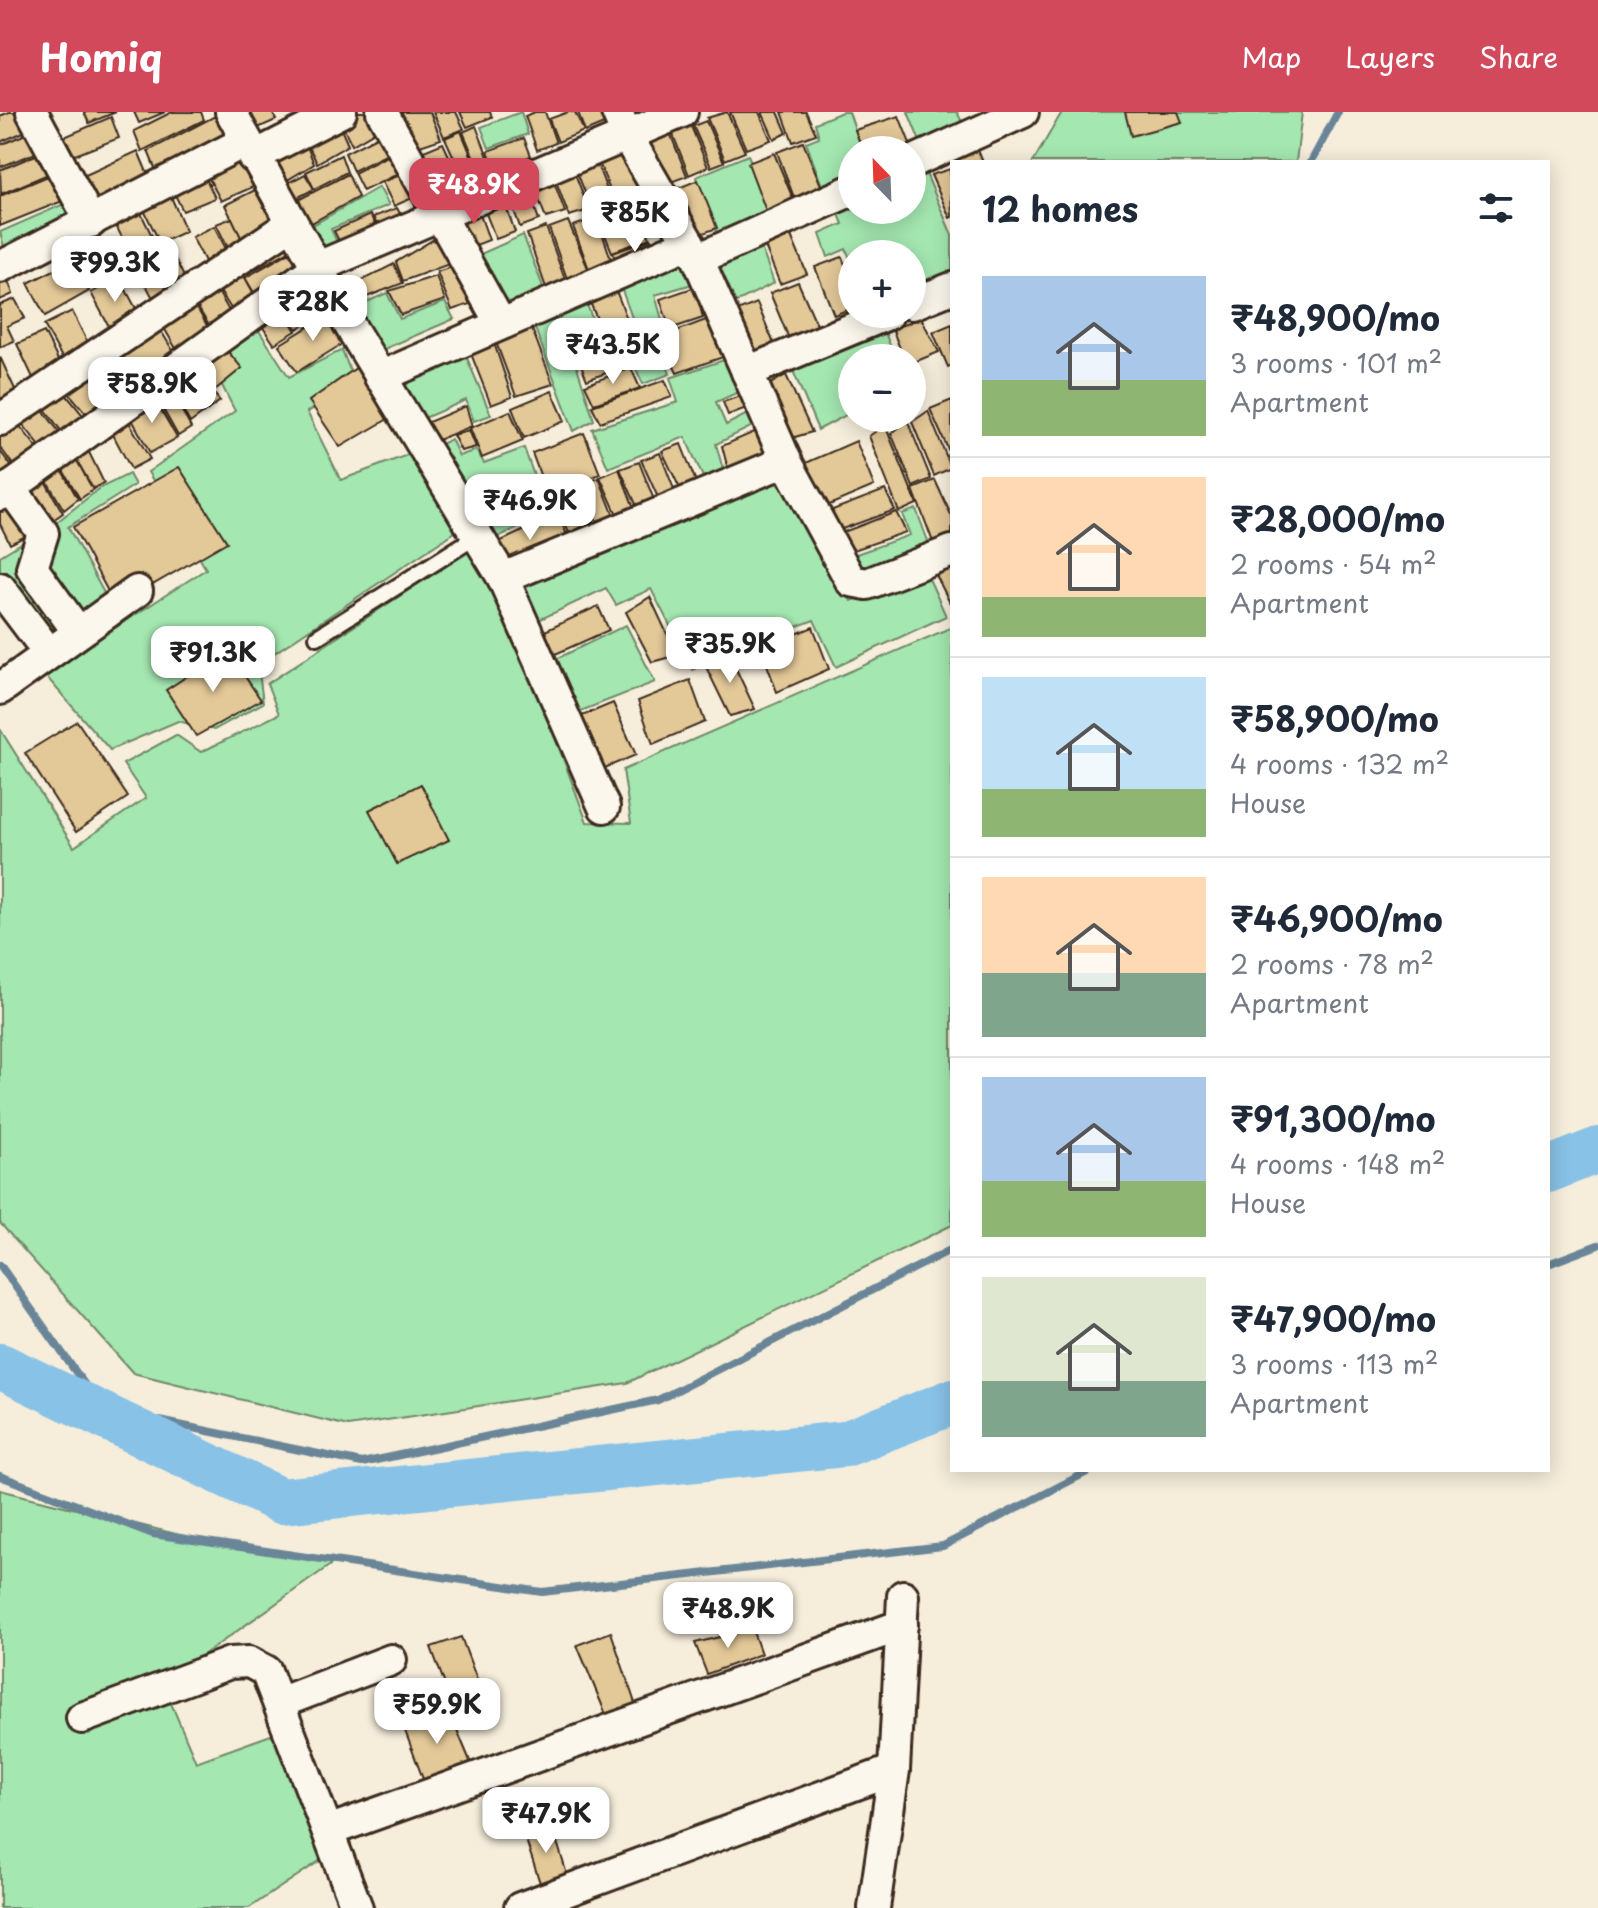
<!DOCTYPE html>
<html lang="en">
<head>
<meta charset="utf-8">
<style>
	:root { --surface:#fff; --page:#f6f6f7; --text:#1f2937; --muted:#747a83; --line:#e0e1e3; --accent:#d1495b }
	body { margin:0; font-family:"Playpen Sans",sans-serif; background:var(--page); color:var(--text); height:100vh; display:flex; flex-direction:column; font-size:30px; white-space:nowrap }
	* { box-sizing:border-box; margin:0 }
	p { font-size:26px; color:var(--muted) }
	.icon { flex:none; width:44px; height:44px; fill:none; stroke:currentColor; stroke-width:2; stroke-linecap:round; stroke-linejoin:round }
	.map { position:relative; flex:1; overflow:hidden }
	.details { position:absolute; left:950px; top:48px; width:600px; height:1312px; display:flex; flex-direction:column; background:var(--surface); border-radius:0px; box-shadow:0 4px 20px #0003 }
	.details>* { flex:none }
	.needle { width:52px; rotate:337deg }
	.fabs { position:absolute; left:838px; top:24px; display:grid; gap:16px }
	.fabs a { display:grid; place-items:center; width:88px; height:88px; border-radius:50%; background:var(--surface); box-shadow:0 4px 20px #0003; font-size:40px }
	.price { position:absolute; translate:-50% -68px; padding:0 18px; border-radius:16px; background:#fff; color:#222; font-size:26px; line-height:52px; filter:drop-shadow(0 2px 4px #0008) }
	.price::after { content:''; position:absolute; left:50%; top:48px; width:24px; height:18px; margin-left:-12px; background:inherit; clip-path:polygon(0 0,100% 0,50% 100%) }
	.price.selected { background:var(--accent); color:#fff }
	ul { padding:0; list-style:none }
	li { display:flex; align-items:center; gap:24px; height:200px; padding:0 32px }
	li+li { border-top:2px solid var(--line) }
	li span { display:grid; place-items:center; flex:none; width:224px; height:160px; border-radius:0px; color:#555 }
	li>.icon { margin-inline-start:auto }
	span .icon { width:96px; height:96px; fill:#fffc; stroke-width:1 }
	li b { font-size:34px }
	h2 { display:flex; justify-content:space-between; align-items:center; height:96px; padding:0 32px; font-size:34px }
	header { display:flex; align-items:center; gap:48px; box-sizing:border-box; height:112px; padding:0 40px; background:var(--accent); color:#fff }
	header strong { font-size:38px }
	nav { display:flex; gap:44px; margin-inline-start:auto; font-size:28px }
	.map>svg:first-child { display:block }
	.green { fill:#a4e7b1; stroke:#708868; stroke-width:2 }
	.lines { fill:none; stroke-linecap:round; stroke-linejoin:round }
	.stream { stroke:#698597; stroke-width:8 }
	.river { stroke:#88c2e7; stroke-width:46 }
	.building { fill:#e3c898; stroke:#3b2a1e; stroke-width:2 }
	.service-casing { stroke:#3b2a1e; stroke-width:20 }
	.minor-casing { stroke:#3b2a1e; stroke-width:36 }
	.service { stroke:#fbf7ec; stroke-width:14 }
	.minor { stroke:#fbf7ec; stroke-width:30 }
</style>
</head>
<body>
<header>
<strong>Homiq</strong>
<nav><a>Map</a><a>Layers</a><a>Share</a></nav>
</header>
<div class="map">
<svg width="1598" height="1796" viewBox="0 0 1598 1796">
	<rect width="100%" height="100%" fill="#f6eedb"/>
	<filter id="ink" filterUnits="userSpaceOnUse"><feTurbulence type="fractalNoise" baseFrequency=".0125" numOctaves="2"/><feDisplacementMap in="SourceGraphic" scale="16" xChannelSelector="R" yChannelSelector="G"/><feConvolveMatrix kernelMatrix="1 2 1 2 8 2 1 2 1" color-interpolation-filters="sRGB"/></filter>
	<g filter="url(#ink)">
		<g class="green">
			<path d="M521,0L528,22L489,36L481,15Z"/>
			<path d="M842,0H849L862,38H852V72L825,82L806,30L819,25L815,11Z"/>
			<path d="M908,0H957L966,18L923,37Z"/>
			<path d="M1062,0H1302L1296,50H1033Z"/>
			<path d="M748,43L776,107L721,132L696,65Z"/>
			<path d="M922,52L952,123V167L912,184V142H852V151L846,137L828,145L820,122L843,112L834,90L852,83V98H912V57Z"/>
			<path d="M379,75L389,93L331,117L342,141L323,149L308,116Z"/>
			<path d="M66,91L75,114L7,146L0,120Z"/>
			<path d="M523,123L547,185L504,206L474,145Z"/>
			<path d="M758,127L774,171L726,195L708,149Z"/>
			<path d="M683,140L696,171L655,183L665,218L655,222L670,262L643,272L635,255L641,252L628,223L636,217L619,170Z"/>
			<path d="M387,181L400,207L445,190L454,207L384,237L353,196Z"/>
			<path d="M584,184L599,226L572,239L594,308L574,319L533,211Z"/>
			<path d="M256,214L289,265L342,238L356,274L307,300L341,368L410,342L455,420L258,552L263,591L214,618L178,609L110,638L44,562L206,457L148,360L235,299L210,250Z"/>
			<path d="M884,218L895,246H852V300L818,318L791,254Z"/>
			<path d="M464,239L491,303L474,309L466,288L422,307L395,267Z"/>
			<path d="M730,246L743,278L716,290L726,313L755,298L757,312L716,332L726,368L707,374L685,325L608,356L592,317L678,290L670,266Z"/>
			<path d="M451,327L459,344L476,338L484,351L524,336L548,402L489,429L432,336Z"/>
			<path d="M782,358L851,489L926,460L946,504L836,555L814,508L737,537L733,530L693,558L651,477L616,493L606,476L539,508L522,474Z"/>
			<path d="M129,362L135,373L68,415L110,492L79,513L38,454L48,417L100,376Z"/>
			<path d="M916,397L932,440L862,466L845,446L910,423L902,402Z"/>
			<path d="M36,422L71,519L50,534L0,465V444Z"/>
			<path d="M469,438L497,472L587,710L631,711L623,658L952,515V1113L627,1271L348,1314L133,1261L0,1111V617L74,735L146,686L123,652L176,623L201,640L279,602L267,572Z"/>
			<path d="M626,513L655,570L573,602L550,550Z"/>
			<path d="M0,1378L212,1431L336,1449L154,1578L168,1584L196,1650L282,1619L324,1746L249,1796H0Z"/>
		</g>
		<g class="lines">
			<g class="stream">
				<path d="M1311,50L1338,0"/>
				<path d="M1548,1152L1598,1133"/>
				<path d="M0,1153L102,1297L362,1351L658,1288L952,1137"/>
				<path d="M0,1364L153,1422L542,1480L943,1434L1091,1358"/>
			</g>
			<g class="river">
				<path d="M1548,1058L1598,1038"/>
				<path d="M0,1254L281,1389L845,1332L952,1290"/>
			</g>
		</g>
		<g class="building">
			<path d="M9,0H23L31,17L0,30V4Z"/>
			<path d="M84,0H116L89,11Z"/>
			<path d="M134,0H165L139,11Z"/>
			<path d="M172,0H201L204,8L142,39L134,19Z"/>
			<path d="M250,0H272L276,8L258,16Z"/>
			<path d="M357,0H377L383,15L352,33L340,9Z"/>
			<path d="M401,0H430L441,27L417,35Z"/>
			<path d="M433,0H456L464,17L444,25Z"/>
			<path d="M460,0H490L492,5L467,15Z"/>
			<path d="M535,0H545L556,31L537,38L525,4Z"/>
			<path d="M568,0H575L584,19L558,30L549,7Z"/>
			<path d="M578,0H607L611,9L585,20Z"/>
			<path d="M727,0L745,40L725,48L707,6Z"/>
			<path d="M730,0H759L771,28L746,37Z"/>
			<path d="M762,0H778L787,21L774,27Z"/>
			<path d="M782,0H806L816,22L793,30Z"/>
			<path d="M1125,0H1178L1182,10L1131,24Z"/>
			<path d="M217,3L230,28L157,61L148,39Z"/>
			<path d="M899,4L915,44L912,38H863L855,18Z"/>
			<path d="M111,5L119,26L70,45L62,26Z"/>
			<path d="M688,7L708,55L689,63L670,15Z"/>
			<path d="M706,9L724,50L711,55L693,14Z"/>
			<path d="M338,10L348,33L317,51L305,27Z"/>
			<path d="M476,14L494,60L482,65L463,20Z"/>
			<path d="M668,16L687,64L660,74L641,26Z"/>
			<path d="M33,19L41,39L0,55V33Z"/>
			<path d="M461,19L481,67L467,74L445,26Z"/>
			<path d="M386,20L396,38L353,59L345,41Z"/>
			<path d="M524,26L531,44L495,57L488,39Z"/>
			<path d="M305,29L314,52L284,70L272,46Z"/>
			<path d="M803,30L823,78L795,88L777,40Z"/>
			<path d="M443,31L464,76L440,85L419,41Z"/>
			<path d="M623,33L643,87L617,96L596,43Z"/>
			<path d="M977,36L983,50L952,51L950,46Z"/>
			<path d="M245,38L262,71L221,89L205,59Z"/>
			<path d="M138,39L149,65L91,90L79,66Z"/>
			<path d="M43,40L53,60L1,82L0,58Z"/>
			<path d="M395,40L406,58L363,79L354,61Z"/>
			<path d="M774,41L794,89L766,99L748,51Z"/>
			<path d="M341,43L347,60L314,77L306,60Z"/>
			<path d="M595,47L612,91L592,98L575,55Z"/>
			<path d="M572,54L589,98L569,104L553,61Z"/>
			<path d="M950,57L952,105L950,106L931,63Z"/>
			<path d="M411,59L424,81L394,94L382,70Z"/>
			<path d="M53,62L65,88L0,114V84Z"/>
			<path d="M204,62L215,86L183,99L173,79Z"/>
			<path d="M305,62L314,77L295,87L286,72Z"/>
			<path d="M348,62L358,85L308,113L296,89Z"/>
			<path d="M551,62L565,100L546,106L532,70Z"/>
			<path d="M698,68L717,116L690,126L671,79Z"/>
			<path d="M527,74L539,108L520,115L508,82Z"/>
			<path d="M168,78L186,119L160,131L141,92Z"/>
			<path d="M255,78L275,116L244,132L225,93Z"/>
			<path d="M503,86L515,120L496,127L483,94Z"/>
			<path d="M137,93L156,132L132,145L112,106Z"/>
			<path d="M637,93L643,109L605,123L599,106Z"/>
			<path d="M477,94L489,128L471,135L458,101Z"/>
			<path d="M397,96L407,114L384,126L373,105Z"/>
			<path d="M370,103L383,126L345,141L334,119Z"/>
			<path d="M232,106L244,132L229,138L216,112Z"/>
			<path d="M597,106L615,159L593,168L573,114Z"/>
			<path d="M568,109L593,168L571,178L549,116Z"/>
			<path d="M643,110L650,126L612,140L605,123Z"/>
			<path d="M214,114L231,146L209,157L192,125Z"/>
			<path d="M787,114L807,162L780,172L761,124Z"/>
			<path d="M546,115L568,176L549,184L527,122Z"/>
			<path d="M446,120L460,148L403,169L396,150Z"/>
			<path d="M283,121L294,136L246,163L239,151Z"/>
			<path d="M651,127L657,143L619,158L613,141Z"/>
			<path d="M168,132L188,173L155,190L134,150Z"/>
			<path d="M297,136L308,156L258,187L245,166Z"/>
			<path d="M842,145L852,170V196L834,203L815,155Z"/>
			<path d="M72,149L89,179L45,204L28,171Z"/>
			<path d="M394,152L403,171L346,193L341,179Z"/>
			<path d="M238,153L258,189L235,203L214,170Z"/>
			<path d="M454,154L470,192L452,198L437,160Z"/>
			<path d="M4,158L13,182L0,188V160Z"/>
			<path d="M316,162L335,195L297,217L279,186Z"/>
			<path d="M436,164L445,188L401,203L389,179Z"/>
			<path d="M119,165L139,202L111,218L91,181Z"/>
			<path d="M798,170L821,222L792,234L770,181Z"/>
			<path d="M213,171L232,204L213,220L192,186Z"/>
			<path d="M613,171L631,217L604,224L587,183Z"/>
			<path d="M695,175L703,206L670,217L660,187Z"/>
			<path d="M191,186L212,222L182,247L160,209Z"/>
			<path d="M15,187L25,206L7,214L14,229L0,235V193Z"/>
			<path d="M277,188L296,219L274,232L256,205Z"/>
			<path d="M757,191L777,239L749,249L730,202Z"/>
			<path d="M72,199L90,235L65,251L44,213Z"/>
			<path d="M331,201L347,229L297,260L279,233Z"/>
			<path d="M921,206L939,240L912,251V246H904L892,217Z"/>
			<path d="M706,208L723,245L677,261L660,225Z"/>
			<path d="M155,209L178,247L139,272L116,237Z"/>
			<path d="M952,212V253L948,255L933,220Z"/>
			<path d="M532,217L553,272L516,284L496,230Z"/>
			<path d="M44,220L62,256L34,268L17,232Z"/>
			<path d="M622,223L636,250L587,268L576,240Z"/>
			<path d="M220,230L242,256L215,278L194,250Z"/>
			<path d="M494,231L512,285L491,293L470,239Z"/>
			<path d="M110,241L135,274L114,289L88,257Z"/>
			<path d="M0,245L19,286L0,295Z"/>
			<path d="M191,253L220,289L190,311L169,272Z"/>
			<path d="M356,256L388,307L340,335L309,289Z"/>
			<path d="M631,256L640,276L594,292L585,273Z"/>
			<path d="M86,258L113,292L89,305L63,274Z"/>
			<path d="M786,263L812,320L788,327L762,277Z"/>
			<path d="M665,268L672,285L600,310L592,294Z"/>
			<path d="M168,272L191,316L178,324L154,281Z"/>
			<path d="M60,275L86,307L65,324L39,289Z"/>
			<path d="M552,279L565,309L524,326L512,296Z"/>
			<path d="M743,283L749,295L728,303L723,290Z"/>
			<path d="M153,284L177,326L150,341L128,300Z"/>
			<path d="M952,288V346L930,297Z"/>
			<path d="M37,290L62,324L43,338L18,306Z"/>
			<path d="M466,294L472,314L433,330L426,311Z"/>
			<path d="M510,299L523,329L482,346L470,316Z"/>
			<path d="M928,299L951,356L934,364L912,310Z"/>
			<path d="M125,303L150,347L131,357L108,313Z"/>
			<path d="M15,308L43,343L19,361L0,335V319Z"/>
			<path d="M908,310L931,367L913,375L891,321Z"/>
			<path d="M885,313L917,392L899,400L869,324Z"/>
			<path d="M469,318L476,335L461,339L453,323Z"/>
			<path d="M759,318L770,343L729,361L722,334Z"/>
			<path d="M584,321L600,362L548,384L532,341Z"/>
			<path d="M856,329L874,374L820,397L799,354Z"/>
			<path d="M84,330L104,371L93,377L71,338Z"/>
			<path d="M681,332L698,375L682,381L662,339Z"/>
			<path d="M71,338L93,378L80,387L57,348Z"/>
			<path d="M0,339L18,363L0,375Z"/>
			<path d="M660,341L677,385L660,390L641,348Z"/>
			<path d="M56,348L78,387L64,398L41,359Z"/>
			<path d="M639,350L656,393L639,399L620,357Z"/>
			<path d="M179,355L227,430L116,494L73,415Z"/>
			<path d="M619,357L636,401L619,407L600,365Z"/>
			<path d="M40,360L63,401L47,412L22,372Z"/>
			<path d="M599,366L616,409L599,415L579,373Z"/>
			<path d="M935,368L952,405V424L933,430L913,377Z"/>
			<path d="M578,375L595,417L572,427L552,385Z"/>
			<path d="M885,378L895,398L831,421L822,402Z"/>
			<path d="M4,385L28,423L10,432L0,412V388Z"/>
			<path d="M896,400L906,420L842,442L833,424Z"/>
			<path d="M558,403L569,427L503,457L490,434Z"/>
			<path d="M952,453V495L935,461Z"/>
			<path d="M650,485L677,543L652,550L626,500Z"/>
			<path d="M598,494L609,518L542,548L530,526Z"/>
			<path d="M813,515L829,557L777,580L761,536Z"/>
			<path d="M227,538L261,588L196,624L166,578Z"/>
			<path d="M728,540L755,597L730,604L705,553Z"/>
			<path d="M690,568L705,610L653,632L638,589Z"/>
			<path d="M613,591L636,643L600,658L575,607Z"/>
			<path d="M77,609L128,685L76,720L25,641Z"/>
			<path d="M421,672L449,728L397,752L369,698Z"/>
			<path d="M752,1517L761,1542L707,1562L695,1531Z"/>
			<path d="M611,1520L637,1597L607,1605L577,1533Z"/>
			<path d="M461,1525L483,1584L454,1597L431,1535Z"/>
			<path d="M447,1594L473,1656L426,1675L401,1608Z"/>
			<path d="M550,1707L569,1769L542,1777L523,1719Z"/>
		</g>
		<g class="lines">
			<defs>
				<path id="service" d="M317,525L477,424"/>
				<g id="minor">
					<path d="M32,0L91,110"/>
					<path d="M231,0L344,204L503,466L604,695"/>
					<path d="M382,0L501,212"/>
					<path d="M617,0L627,24L698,147L786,349L851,469L867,472L952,439"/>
					<path d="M253,45L341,0"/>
					<path d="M912,50L1023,0"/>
					<path d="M698,147L852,78"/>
					<path d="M0,155L246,29"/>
					<path d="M912,192L952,176"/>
					<path d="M747,260L888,202"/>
					<path d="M380,265L689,131"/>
					<path d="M0,308L291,112"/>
					<path d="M10,375L43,421L32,456L78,520"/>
					<path d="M0,383L318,155L682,0"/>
					<path d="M503,466L786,349"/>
					<path d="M0,476L49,541"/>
					<path d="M0,577L137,479"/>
					<path d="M279,1591L391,1548"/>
					<path d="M82,1606L230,1551L249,1550L266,1559L357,1796"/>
					<path d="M328,1719L902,1513"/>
					<path d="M520,1796L894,1658"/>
					<path d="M874,1796L894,1658L903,1484"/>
				</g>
			</defs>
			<use href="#service" class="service-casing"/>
			<use href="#minor" class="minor-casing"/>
			<use href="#service" class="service"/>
			<use href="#minor" class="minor"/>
		</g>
	</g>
</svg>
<div class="fabs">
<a><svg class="needle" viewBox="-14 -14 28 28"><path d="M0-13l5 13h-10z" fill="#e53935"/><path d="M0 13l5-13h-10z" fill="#747a83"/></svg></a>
<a>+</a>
<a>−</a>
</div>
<b class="price selected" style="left:474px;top:114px">₹48.9K</b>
<b class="price" style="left:635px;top:142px">₹85K</b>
<b class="price" style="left:115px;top:192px">₹99.3K</b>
<b class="price" style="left:313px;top:231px">₹28K</b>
<b class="price" style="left:613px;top:274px">₹43.5K</b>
<b class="price" style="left:152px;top:313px">₹58.9K</b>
<b class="price" style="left:530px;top:430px">₹46.9K</b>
<b class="price" style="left:730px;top:573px">₹35.9K</b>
<b class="price" style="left:213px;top:582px">₹91.3K</b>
<b class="price" style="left:728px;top:1538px">₹48.9K</b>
<b class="price" style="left:437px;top:1634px">₹59.9K</b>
<b class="price" style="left:546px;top:1743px">₹47.9K</b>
<section class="details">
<h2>12 homes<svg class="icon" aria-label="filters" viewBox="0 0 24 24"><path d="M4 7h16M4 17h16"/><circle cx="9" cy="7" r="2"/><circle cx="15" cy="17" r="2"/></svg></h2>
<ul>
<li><span style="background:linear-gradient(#a9c7e8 65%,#8fb573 0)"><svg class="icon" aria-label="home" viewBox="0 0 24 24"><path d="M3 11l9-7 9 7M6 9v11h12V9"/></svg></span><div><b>₹48,900/mo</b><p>3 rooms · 101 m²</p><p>Apartment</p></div></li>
<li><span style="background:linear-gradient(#ffd9b3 75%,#8fb573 0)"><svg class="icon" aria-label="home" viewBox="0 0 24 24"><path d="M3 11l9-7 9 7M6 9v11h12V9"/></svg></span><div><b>₹28,000/mo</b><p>2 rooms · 54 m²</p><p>Apartment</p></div></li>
<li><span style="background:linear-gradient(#bfe0f5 70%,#8fb573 0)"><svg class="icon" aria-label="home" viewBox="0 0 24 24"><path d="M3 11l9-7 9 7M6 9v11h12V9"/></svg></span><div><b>₹58,900/mo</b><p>4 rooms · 132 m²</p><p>House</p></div></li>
<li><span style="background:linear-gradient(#ffd9b3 60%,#7fa58c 0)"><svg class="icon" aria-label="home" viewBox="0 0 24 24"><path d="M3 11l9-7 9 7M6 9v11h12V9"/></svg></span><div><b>₹46,900/mo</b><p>2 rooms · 78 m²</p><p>Apartment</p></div></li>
<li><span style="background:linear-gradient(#a9c7e8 65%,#8fb573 0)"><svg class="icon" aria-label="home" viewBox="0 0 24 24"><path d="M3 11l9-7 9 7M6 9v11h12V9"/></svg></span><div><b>₹91,300/mo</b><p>4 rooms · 148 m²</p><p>House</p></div></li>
<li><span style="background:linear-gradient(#dfe7d0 65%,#7fa58c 0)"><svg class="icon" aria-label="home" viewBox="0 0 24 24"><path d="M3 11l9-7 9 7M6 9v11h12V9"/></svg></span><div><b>₹47,900/mo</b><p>3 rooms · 113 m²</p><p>Apartment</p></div></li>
</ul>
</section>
</div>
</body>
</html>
